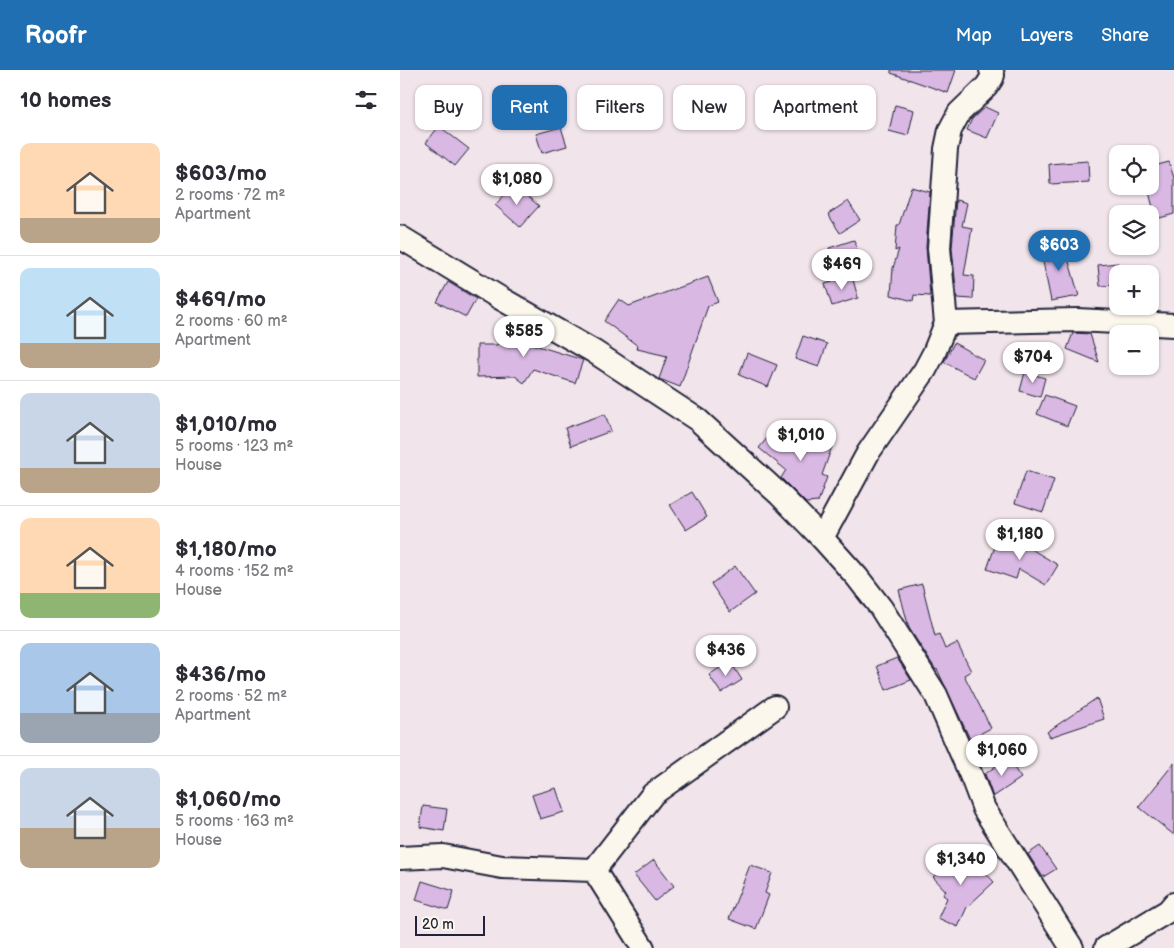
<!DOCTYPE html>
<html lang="en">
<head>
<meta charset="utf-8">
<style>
	:root { --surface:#fff; --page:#f2f2f3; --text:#2b2b33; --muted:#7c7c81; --line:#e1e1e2; --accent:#1f6fb2 }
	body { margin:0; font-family:"Balsamiq Sans",sans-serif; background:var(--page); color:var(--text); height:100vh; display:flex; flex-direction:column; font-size:19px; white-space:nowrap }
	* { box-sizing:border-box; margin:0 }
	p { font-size:16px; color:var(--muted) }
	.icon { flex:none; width:28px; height:28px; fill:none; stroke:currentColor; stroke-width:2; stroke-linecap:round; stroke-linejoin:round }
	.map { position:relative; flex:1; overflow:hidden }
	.sheet { display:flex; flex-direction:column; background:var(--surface); width:400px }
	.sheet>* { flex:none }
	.guide { position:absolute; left:15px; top:15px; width:475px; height:45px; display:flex; gap:10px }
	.fabs { position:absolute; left:709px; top:75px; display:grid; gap:10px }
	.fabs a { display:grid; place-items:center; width:50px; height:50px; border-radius:10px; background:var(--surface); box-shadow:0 1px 4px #0004; font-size:25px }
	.scale { position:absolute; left:15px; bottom:12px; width:70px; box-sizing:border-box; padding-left:5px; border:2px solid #22223b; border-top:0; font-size:14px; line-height:18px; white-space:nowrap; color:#22223b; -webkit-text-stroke:4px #fbf7ec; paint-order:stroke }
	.price { position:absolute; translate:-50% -42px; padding:0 11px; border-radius:18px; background:#fff; color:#222; font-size:16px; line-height:32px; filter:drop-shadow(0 1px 2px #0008) }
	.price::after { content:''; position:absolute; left:50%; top:30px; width:15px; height:11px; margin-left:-8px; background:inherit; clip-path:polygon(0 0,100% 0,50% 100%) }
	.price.current { background:var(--accent); color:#fff }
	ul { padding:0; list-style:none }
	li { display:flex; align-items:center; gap:15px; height:125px; padding:0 20px }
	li+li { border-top:1px solid var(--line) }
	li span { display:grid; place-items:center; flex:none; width:140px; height:100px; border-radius:10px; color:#555 }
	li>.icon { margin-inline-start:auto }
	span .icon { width:60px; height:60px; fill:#fffc; stroke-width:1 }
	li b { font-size:21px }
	h2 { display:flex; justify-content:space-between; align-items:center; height:60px; padding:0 20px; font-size:21px }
	.pill { padding:0 18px; border-radius:10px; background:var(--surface); box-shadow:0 1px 4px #0004; font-size:18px; line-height:45px }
	.pill.current { background:var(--accent); color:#fff }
	header { display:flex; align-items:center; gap:30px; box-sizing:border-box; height:70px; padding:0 25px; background:var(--accent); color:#fff }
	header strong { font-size:24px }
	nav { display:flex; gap:28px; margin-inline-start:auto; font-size:18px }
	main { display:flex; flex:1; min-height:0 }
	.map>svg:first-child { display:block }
	.building { fill:#d9b8e4; stroke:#22223b }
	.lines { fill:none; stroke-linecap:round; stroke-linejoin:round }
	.minor-casing { stroke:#22223b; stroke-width:26 }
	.minor { stroke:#fbf7ec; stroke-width:22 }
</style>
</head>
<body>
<header>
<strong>Roofr</strong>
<nav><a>Map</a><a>Layers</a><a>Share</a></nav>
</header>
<main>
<section class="sheet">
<h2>10 homes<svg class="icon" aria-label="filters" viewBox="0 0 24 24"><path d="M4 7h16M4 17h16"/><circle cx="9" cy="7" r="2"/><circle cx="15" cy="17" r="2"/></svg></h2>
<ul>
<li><span style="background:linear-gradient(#ffd9b3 75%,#b9a48a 0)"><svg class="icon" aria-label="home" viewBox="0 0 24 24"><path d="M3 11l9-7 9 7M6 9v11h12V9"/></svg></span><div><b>$603/mo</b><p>2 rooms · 72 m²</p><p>Apartment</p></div></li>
<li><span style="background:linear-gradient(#bfe0f5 75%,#b9a48a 0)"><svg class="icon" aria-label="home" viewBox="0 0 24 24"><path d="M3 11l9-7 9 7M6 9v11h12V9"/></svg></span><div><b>$469/mo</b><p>2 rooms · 60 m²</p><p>Apartment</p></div></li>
<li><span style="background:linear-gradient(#c9d6e8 75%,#b9a48a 0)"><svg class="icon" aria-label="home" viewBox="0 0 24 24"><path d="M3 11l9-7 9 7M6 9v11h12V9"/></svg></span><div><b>$1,010/mo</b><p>5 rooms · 123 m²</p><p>House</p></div></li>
<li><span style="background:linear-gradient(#ffd9b3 75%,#8fb573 0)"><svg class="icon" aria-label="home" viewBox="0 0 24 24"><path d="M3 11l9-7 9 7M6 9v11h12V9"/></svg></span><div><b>$1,180/mo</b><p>4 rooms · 152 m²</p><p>House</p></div></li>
<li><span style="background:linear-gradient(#a9c7e8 70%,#9aa5b1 0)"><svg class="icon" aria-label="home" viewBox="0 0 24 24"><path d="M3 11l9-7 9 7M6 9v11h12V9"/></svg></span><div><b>$436/mo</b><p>2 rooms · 52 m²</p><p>Apartment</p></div></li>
<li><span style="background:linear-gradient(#c9d6e8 60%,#b9a48a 0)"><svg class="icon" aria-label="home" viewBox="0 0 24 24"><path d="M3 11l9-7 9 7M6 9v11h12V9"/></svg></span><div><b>$1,060/mo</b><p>5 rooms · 163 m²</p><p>House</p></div></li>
</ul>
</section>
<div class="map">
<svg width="774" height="878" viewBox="0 0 774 878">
	<rect width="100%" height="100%" fill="#f1e4ea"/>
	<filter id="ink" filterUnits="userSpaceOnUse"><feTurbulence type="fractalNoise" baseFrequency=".02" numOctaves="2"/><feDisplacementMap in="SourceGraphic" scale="10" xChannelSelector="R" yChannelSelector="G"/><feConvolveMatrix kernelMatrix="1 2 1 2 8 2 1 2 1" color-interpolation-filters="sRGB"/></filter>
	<g filter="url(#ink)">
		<g class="building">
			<path d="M491,0H556L548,23L491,3Z"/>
			<path d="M495,35L514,40L508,66L489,61Z"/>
			<path d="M585,37L598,43L587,68L567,60L572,49Z"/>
			<path d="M39,56L69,79L55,96L26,73Z"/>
			<path d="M161,57L167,76L142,83L136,64Z"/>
			<path d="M688,91L689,112L650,114L649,94Z"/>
			<path d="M769,92L774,108V144L756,149L750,126V97Z"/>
			<path d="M114,115L139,136L120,157L95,135Z"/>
			<path d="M511,117L530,122L526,177L530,226L514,225L513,231L491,225L493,198L499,179L495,181L497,155H499Z"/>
			<path d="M556,130L567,133L562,156L572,158L564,205L574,206L573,229L557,228L552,178Z"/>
			<path d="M448,131L460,150L440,163L428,144Z"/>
			<path d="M454,170L461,191L436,199L429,178Z"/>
			<path d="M663,171L679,226L651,231L640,177Z"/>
			<path d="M718,193V215L700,216L698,195Z"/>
			<path d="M452,206L458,228L432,236L425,214Z"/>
			<path d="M308,207L318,232L308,236L280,317L262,310L259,309L267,286L237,279L238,276L204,251L219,229L229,236Z"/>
			<path d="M48,212L76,229L66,247L37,232Z"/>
			<path d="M112,250L132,261L125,272L183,290L175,313L133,299L124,313L115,306L77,307V275H97Z"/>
			<path d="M673,263L690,264L699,292L667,279Z"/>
			<path d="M403,266L427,274L419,297L395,289Z"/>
			<path d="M554,273L584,290L574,308L544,292Z"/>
			<path d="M347,283L377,295L368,317L339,305Z"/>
			<path d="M625,302L645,308L640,327L620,321Z"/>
			<path d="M645,325L675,336L667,356L637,344Z"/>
			<path d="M205,344L211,361L171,376L165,358Z"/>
			<path d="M376,357L406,382L414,360L435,368L422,405L427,407L418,432L406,433L381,408L386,400L359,378Z"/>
			<path d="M626,401L654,410L643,442L615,433Z"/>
			<path d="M292,422L307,447L286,460L270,435Z"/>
			<path d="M599,465L621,473L658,495L646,515L619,499L616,509L587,499Z"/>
			<path d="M335,496L355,524L330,542L311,514Z"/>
			<path d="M522,514L535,566L539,564L545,579L557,573L571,601L564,605L591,658L570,669L537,599L536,600L509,558L499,520Z"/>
			<path d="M497,588L511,610L486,620L477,596Z"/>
			<path d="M330,591L342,610L321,623L309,605Z"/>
			<path d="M697,628L704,649L650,667L647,662Z"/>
			<path d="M607,688L621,708L593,727L585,704Z"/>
			<path d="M774,693V765L739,737Z"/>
			<path d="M156,718L164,742L140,749L132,725Z"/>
			<path d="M23,736L47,739L44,761L20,757Z"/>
			<path d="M640,776L656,799L643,807L628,784Z"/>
			<path d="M564,779L594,812L567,837L558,857L538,848L547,828L543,825L546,821L533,807Z"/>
			<path d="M254,790L274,816L255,831L234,805Z"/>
			<path d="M350,795L372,803L365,823L369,825L356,859L329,849Z"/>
			<path d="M22,811L54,821L48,840L16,830Z"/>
		</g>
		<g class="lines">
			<defs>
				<g id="minor">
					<path d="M0,167L100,228L193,281L298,350L380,425L422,468L457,507L481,538L536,625L573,710L584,739L672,878"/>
					<path d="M546,253L677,250L774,255"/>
					<path d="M422,468L468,383L525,300L534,283L546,253L539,178L546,79L550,60L559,43L586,17L592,8L593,5L591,0"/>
					<path d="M0,788L43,786L102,797L194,800L243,878"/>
					<path d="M194,800L253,724L375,637"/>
					<path d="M706,878L768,841L774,834"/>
				</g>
			</defs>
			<use href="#minor" class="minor-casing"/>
			<use href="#minor" class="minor"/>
		</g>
	</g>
</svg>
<div class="fabs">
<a><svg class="icon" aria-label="locate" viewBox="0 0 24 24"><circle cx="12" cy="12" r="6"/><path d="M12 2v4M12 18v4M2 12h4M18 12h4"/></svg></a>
<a><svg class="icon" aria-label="layers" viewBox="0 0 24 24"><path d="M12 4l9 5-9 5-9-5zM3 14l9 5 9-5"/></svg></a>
<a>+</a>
<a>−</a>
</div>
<div class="scale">20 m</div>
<b class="price" style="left:117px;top:136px">$1,080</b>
<b class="price current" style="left:659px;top:202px">$603</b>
<b class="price" style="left:442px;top:221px">$469</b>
<b class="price" style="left:124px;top:288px">$585</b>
<b class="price" style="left:633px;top:314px">$704</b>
<b class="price" style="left:401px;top:392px">$1,010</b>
<b class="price" style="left:620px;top:491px">$1,180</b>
<b class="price" style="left:326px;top:607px">$436</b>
<b class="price" style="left:602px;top:707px">$1,060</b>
<b class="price" style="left:561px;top:816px">$1,340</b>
<div class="guide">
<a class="pill">Buy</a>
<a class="pill current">Rent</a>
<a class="pill">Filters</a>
<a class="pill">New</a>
<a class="pill">Apartment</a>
</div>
</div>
</main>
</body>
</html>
